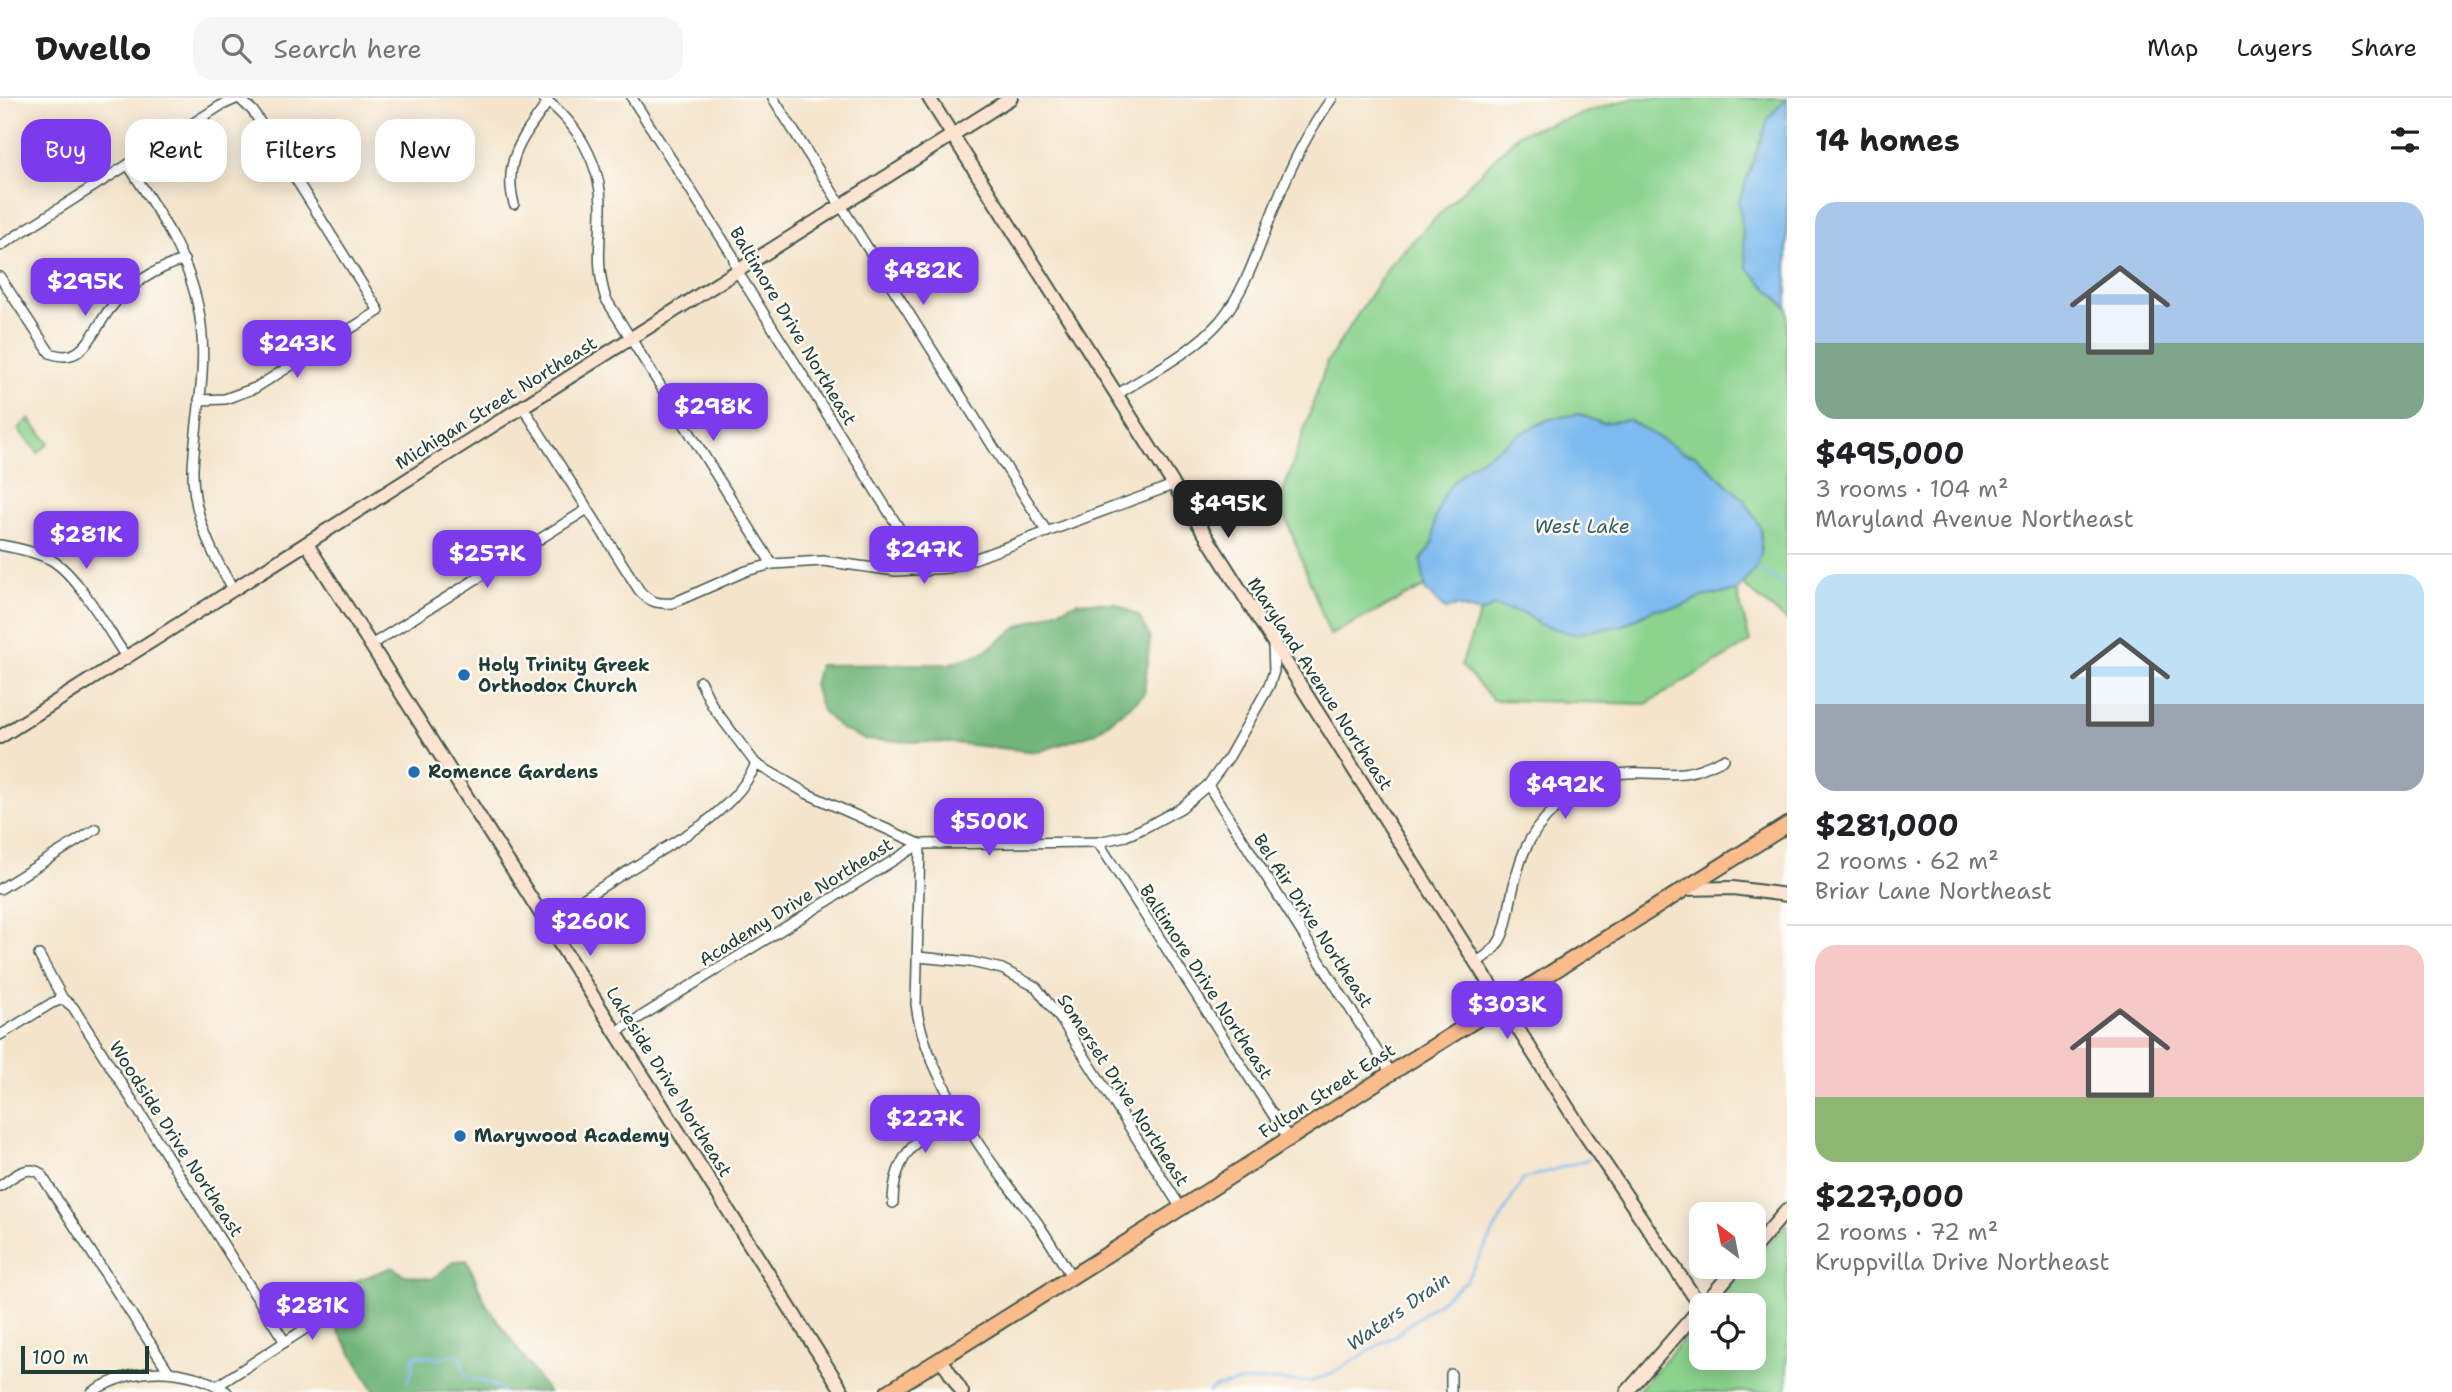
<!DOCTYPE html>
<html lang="en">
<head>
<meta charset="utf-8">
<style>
	:root { --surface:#fff; --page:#f6f6f6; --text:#202124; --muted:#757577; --line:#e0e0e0; --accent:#7c3aed }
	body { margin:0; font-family:"Shantell Sans",sans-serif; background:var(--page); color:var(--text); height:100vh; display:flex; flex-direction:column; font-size:26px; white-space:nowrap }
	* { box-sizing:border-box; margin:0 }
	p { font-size:23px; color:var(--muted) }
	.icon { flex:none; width:38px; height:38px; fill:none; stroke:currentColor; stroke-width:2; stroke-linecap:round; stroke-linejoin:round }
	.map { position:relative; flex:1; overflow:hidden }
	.side { display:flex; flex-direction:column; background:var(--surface); width:665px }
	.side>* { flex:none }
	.top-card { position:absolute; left:21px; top:21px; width:665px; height:63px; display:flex; gap:14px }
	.needle { width:46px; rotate:328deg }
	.controls { position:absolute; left:1689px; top:1104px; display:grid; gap:14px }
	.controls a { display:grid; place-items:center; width:77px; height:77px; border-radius:14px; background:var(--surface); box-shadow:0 4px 18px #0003; font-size:35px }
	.scale { position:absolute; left:21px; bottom:18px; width:128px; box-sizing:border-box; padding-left:7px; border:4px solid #1f3d34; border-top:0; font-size:19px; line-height:24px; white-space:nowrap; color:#1f3d34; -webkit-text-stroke:5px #fdfcf7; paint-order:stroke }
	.price { position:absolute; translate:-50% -60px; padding:0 16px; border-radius:14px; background:var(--accent); color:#fff; font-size:23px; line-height:46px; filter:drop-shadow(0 2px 4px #0008) }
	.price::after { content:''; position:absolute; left:50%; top:42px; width:21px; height:16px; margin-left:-10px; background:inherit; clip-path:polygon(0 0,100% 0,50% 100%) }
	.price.on { background:#222; color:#fff }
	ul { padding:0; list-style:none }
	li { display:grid; align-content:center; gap:14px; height:371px; padding:0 28px }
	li+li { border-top:2px solid var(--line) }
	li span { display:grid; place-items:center; height:217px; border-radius:21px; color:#555 }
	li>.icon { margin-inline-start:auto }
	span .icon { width:126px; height:126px; fill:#fffc; stroke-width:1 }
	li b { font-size:30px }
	h2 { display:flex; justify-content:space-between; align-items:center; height:84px; padding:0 28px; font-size:30px }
	.pill { padding:0 24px; border-radius:21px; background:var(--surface); box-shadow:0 4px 18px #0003; font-size:24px; line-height:63px }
	.pill.on { background:var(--accent); color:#fff }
	header { display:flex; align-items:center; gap:42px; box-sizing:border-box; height:98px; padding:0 35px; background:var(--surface); border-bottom:2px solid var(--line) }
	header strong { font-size:33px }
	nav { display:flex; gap:38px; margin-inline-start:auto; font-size:24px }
	.search { width:490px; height:63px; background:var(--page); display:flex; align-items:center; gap:18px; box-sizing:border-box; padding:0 24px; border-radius:21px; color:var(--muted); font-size:26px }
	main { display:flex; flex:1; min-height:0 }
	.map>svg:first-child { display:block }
	.green { fill:#8bd38e; stroke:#558861; stroke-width:2 }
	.forest { fill:#70b579; stroke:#487956; stroke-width:2 }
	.water { fill:#7cbaef; stroke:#4e7c92; stroke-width:2 }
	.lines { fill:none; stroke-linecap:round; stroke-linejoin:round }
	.stream { stroke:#7cbaef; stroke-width:2.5 }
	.street-casing { stroke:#3f564b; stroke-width:12 }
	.secondary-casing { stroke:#3f564b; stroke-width:16 }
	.primary-casing { stroke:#3f564b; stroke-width:18 }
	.street { stroke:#fff; stroke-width:9 }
	.secondary { stroke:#fde4d1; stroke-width:12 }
	.primary { stroke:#fabc8b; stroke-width:14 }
	.poi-dot { fill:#1f6fb2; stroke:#fdfcf7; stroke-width:2.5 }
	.labels { text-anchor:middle; stroke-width:5; stroke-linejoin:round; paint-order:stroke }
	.street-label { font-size:18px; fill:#1f3d34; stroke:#fdfcf7 }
	.poi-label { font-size:18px; font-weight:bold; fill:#1f3d34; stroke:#fdfcf7; text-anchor:start }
	.water-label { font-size:19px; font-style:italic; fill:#365c63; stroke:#fdfcf7 }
</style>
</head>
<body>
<header>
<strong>Dwello</strong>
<div class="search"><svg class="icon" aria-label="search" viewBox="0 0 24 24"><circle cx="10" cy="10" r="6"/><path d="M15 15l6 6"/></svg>Search here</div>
<nav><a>Map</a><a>Layers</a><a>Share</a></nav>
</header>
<main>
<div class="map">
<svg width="1787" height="1294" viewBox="0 0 1787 1294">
	<rect width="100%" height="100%" fill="#fdfcf7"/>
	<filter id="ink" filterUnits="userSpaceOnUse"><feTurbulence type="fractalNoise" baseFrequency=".0143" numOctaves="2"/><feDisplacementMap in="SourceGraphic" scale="14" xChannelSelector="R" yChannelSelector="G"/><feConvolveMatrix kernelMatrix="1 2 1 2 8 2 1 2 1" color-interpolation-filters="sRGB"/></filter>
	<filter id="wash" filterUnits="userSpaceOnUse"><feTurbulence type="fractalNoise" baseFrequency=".00686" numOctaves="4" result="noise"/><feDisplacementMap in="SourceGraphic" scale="28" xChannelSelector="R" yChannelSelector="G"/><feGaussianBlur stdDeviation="1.57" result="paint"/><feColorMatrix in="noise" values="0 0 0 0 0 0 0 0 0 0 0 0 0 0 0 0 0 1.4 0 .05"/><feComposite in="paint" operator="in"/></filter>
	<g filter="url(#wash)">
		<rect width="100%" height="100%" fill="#f4e4cb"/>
		<g class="green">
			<path d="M1633,0H1787L1769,19L1747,170L1787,210V523L1743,487L1756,469L1745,403L1695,357L1684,355L1629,322L1601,325L1579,316L1550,321L1523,334L1466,371L1434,424V443L1421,463L1426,488L1330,537L1280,404L1327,264L1391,165L1520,35Z"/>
			<path d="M29,321L49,345L38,355L18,331Z"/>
			<path d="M1737,493L1750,544L1646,606L1493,602L1461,567L1480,515L1494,508L1526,516L1538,526L1624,527L1654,511L1680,509L1701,499Z"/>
			<path d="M1787,1124V1294H1637L1701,1221V1260H1754V1208L1713,1207L1747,1169H1754V1162Z"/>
		</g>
		<g class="forest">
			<path d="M1078,504L1114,505L1139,518L1150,540L1144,597L1095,635L1038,654L952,645L866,642L841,631L822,613L814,587L819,567L948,566L982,555L1018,529Z"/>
			<path d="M467,1162L486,1206L548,1294H375L321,1204L346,1187L392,1169L405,1177L432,1181L455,1163Z"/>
		</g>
		<g class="water">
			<path d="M1787,0V210L1747,170L1739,103L1769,19Z"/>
			<path d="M1579,316L1601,325L1629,322L1684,355L1695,357L1745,403L1761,431V455L1756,469L1737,493L1701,499L1680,509L1654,511L1624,527L1574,536L1538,526L1526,516L1494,508L1480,515L1456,508L1446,512L1426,493L1421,463L1434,443V424L1442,401L1451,386L1466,371L1523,334L1550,321Z"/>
		</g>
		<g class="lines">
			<g class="stream">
				<path d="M1756,469L1787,489"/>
				<path d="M407,1283L412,1274L413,1261L417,1257L442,1261L449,1257L460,1258L465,1278C477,1284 494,1283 503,1294"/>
				<path d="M1209,1294L1214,1290L1239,1284L1274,1282L1310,1284L1331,1276L1394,1238L1466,1183L1523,1081L1589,1061"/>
			</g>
		</g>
	</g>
	<g filter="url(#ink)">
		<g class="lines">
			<defs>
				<g id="street">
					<path d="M543,0C577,24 602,68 601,110C601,144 595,167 606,201L772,466"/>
					<path d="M632,0L733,158L737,173L926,473"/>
					<path d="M773,0L1047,434"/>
					<path d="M128,67C161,117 194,166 201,227C207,275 195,323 193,371C192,415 211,456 234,492"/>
					<path d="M514,106C502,62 524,38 548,4"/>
					<path d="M0,148L220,8L238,0"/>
					<path d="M0,179L50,255C58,258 67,260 76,255C90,247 99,225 109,212C127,188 156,170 184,162"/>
					<path d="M1116,297C1151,275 1193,254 1220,223C1249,188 1260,144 1277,103C1291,67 1309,32 1332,0"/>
					<path d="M199,302L225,301L255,290L379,213L253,13L239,0"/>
					<path d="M523,309L639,492C649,504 657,506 673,505L746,473L772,466L823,463L896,473L950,470L1173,387"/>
					<path d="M0,447C17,450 38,454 53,463C80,480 108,533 127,560"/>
					<path d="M371,547L586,412"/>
					<path d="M700,583L713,609L756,666L808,696L920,746L916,906C923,965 972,1039 1007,1086C1016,1099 1028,1111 1037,1124C1049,1142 1060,1160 1071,1178"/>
					<path d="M1208,687L1391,975"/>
					<path d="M1098,744L1288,1040"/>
					<path d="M0,791L96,731"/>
					<path d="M547,823L702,727C725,709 744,692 756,666"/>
					<path d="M39,857L63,901L73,909L285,1244"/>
					<path d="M918,859L971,864L1002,871L1036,889L1062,923L1181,1110"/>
					<path d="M1477,864C1486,858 1495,852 1500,842C1506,832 1508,818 1510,806C1517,769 1525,737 1555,711C1569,699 1586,686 1604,680C1629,670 1658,678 1684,675C1699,673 1711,667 1724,661"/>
					<path d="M616,934L920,746L1098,744L1126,738L1144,730L1181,710L1208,687L1229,659L1269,588L1274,573L1273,547"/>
					<path d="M0,937L52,905L63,901"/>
					<path d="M0,1088C12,1080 26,1066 40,1075L169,1274"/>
					<path d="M893,1105C893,1055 921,1037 959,1014"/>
					<path d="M217,1288L322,1220"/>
					<path d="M92,1294C133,1268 185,1267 227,1294"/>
					<path d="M1451,1294V1276"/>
				</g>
				<g id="secondary">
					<path d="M929,0L1580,1029L1701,1209"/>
					<path d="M307,446L843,1294"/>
					<path d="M0,639L1011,0"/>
					<path d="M1684,791L1733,790L1787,797"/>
					<path d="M1754,1150L1787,1112"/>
					<path d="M1703,1208L1736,1169"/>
					<path d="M941,1261L962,1294"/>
					<path d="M1627,1294L1701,1209"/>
				</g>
				<path id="primary" d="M888,1294L1181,1110L1391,975L1787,727"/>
			</defs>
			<use href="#street" class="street-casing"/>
			<use href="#secondary" class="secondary-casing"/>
			<use href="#primary" class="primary-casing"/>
			<use href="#street" class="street"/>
			<use href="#secondary" class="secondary"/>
			<use href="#primary" class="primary"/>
		</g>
	</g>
	<g class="poi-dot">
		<circle cx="464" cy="577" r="7"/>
		<circle cx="414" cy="674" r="7"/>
		<circle cx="460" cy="1038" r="7"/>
	</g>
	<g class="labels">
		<g class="street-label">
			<text transform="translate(793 228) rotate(59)" y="6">Baltimore Drive Northeast</text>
			<text transform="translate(496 305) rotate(-32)" y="6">Michigan Street Northeast</text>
			<text transform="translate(1320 586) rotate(57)" y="6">Maryland Avenue Northeast</text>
			<text transform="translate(796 804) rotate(-32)" y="6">Academy Drive Northeast</text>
			<text transform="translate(1313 823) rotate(57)" y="6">Bel Air Drive Northeast</text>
			<text transform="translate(1206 884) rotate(57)" y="6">Baltimore Drive Northeast</text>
			<text transform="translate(669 984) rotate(58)" y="6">Lakeside Drive Northeast</text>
			<text transform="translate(1123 992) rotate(57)" y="6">Somerset Drive Northeast</text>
			<text transform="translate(1327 993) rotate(-33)" y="6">Fulton Street East</text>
			<text transform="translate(176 1041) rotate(57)" y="6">Woodside Drive Northeast</text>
		</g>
		<g class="poi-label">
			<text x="478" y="573">Holy Trinity Greek<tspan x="478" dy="21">Orthodox Church</tspan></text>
			<text x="428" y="680">Romence Gardens</text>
			<text x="474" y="1044">Marywood Academy</text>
		</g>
		<g class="water-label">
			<text x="1582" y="435">West Lake</text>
			<text transform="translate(1398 1213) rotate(-35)" y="7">Waters Drain</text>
		</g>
	</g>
</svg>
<div class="controls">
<a><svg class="needle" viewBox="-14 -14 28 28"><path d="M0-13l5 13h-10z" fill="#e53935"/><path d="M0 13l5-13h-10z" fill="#757577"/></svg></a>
<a><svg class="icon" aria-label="locate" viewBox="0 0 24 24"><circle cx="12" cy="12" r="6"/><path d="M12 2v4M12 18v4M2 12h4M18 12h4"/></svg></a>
</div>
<div class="scale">100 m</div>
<b class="price" style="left:923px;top:209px">$482K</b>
<b class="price" style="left:85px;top:220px">$295K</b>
<b class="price" style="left:297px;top:282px">$243K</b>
<b class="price" style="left:713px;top:345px">$298K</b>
<b class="price on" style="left:1228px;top:442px">$495K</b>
<b class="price" style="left:86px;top:473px">$281K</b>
<b class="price" style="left:924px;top:488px">$247K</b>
<b class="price" style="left:487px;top:492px">$257K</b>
<b class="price" style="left:1565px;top:723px">$492K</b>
<b class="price" style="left:989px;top:760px">$500K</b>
<b class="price" style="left:590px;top:860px">$260K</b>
<b class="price" style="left:1507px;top:943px">$303K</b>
<b class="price" style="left:925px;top:1057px">$227K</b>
<b class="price" style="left:312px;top:1244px">$281K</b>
<div class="top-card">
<a class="pill on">Buy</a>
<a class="pill">Rent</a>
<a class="pill">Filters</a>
<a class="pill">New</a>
</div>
</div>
<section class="side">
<h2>14 homes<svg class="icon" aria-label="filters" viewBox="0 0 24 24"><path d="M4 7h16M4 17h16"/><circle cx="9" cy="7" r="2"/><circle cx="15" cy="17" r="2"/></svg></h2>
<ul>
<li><span style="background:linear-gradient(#a9c7e8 65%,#7fa58c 0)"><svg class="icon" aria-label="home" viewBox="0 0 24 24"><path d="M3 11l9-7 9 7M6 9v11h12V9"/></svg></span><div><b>$495,000</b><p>3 rooms · 104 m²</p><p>Maryland Avenue Northeast</p></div></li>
<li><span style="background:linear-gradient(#bfe0f5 60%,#9aa5b1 0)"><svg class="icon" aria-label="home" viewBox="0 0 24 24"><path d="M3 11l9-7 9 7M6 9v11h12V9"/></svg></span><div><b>$281,000</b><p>2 rooms · 62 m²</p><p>Briar Lane Northeast</p></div></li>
<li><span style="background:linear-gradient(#f6c9c9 70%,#8fb573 0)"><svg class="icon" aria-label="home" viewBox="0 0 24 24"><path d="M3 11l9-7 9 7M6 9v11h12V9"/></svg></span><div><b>$227,000</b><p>2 rooms · 72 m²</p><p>Kruppvilla Drive Northeast</p></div></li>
</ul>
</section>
</main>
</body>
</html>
